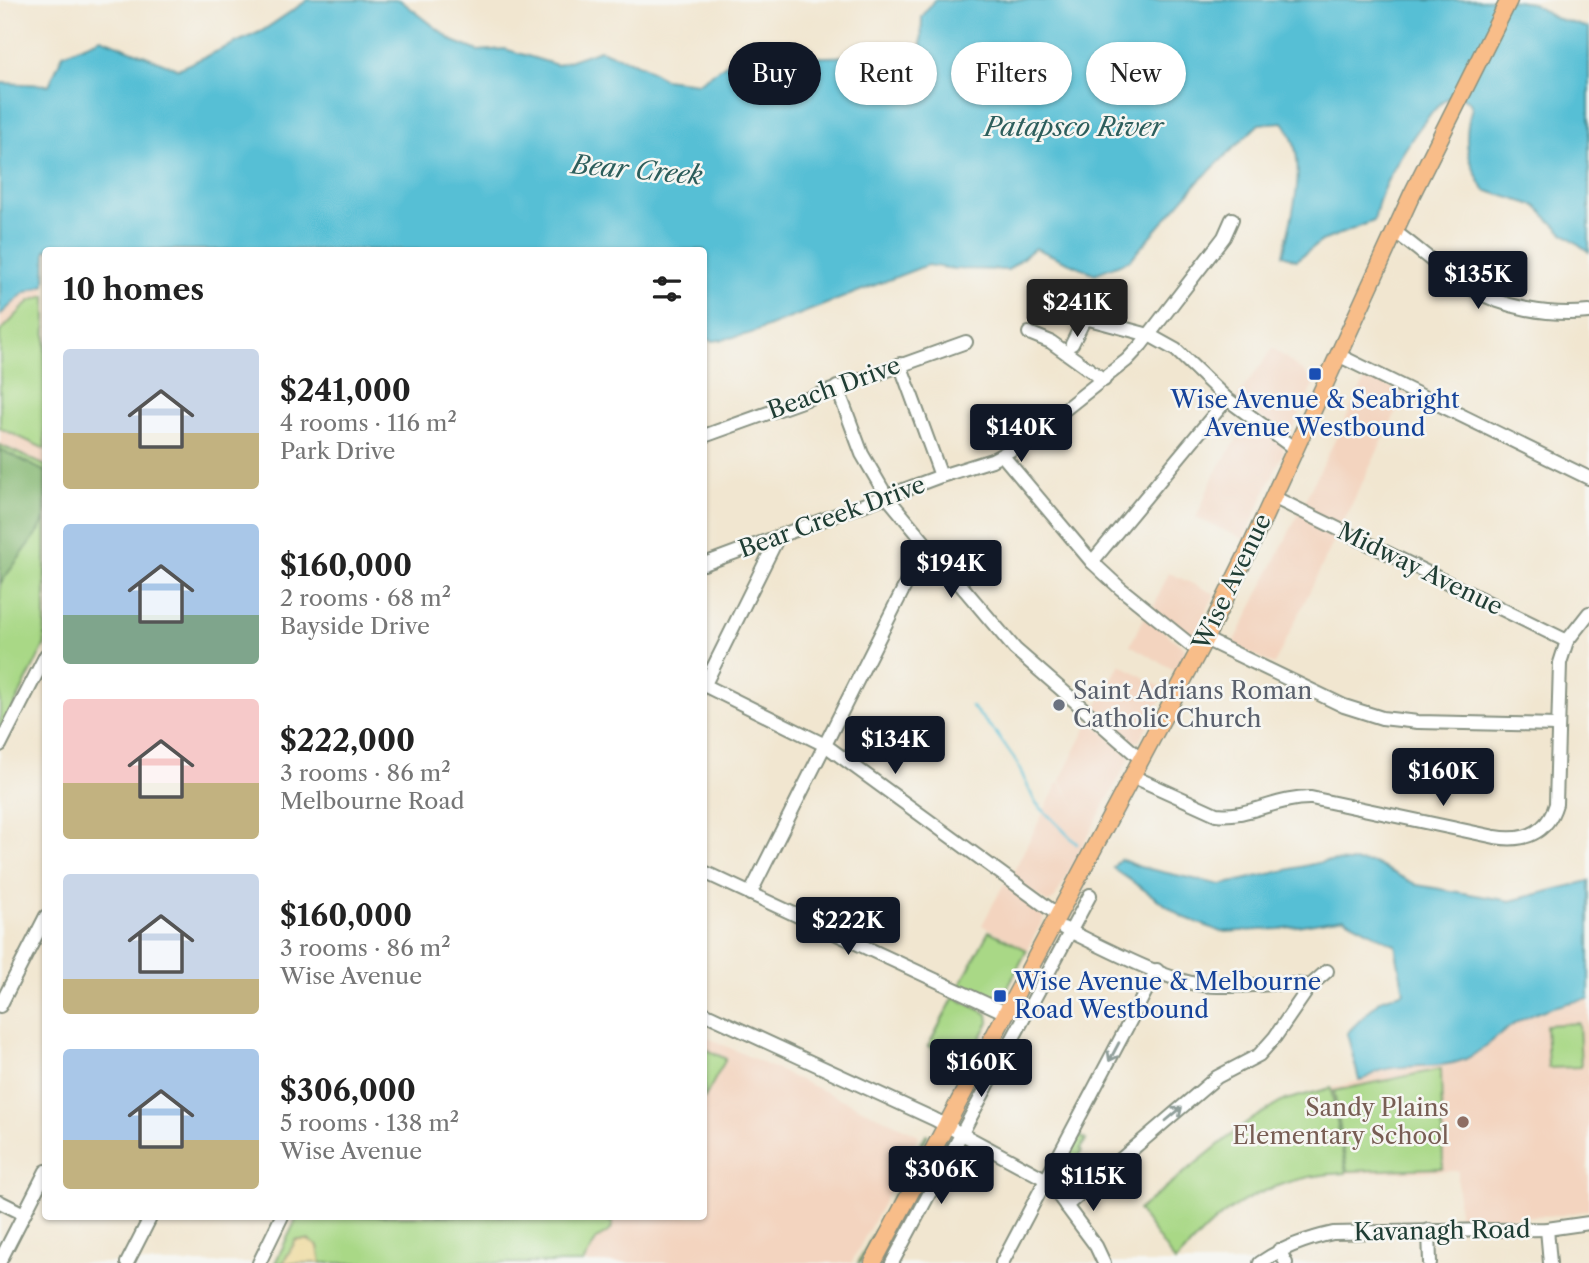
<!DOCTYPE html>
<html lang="en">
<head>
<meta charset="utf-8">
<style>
	:root { --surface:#fff; --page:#f6f6f6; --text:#222; --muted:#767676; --accent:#111827 }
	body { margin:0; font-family:"Libre Caslon Text",serif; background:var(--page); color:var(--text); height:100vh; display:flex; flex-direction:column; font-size:26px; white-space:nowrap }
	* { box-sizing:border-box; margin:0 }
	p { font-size:23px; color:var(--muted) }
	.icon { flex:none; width:38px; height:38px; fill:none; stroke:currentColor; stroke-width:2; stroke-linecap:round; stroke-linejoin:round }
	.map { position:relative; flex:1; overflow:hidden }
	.details { position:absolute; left:42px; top:247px; width:665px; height:973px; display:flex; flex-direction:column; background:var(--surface); border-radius:7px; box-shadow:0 2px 5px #0004 }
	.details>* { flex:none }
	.top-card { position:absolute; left:728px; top:42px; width:665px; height:63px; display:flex; gap:14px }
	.price { position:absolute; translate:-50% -60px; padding:0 16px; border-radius:7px; background:var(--accent); color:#fff; font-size:23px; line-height:46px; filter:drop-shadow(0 2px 4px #0008) }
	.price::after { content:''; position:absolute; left:50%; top:42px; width:21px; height:16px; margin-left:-10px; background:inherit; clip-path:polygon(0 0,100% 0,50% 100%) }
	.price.on { background:#222; color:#fff }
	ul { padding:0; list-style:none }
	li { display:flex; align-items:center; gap:21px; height:175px; padding:0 21px }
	li span { display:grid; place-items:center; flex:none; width:196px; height:140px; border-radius:7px; color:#555 }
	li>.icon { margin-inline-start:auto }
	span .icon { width:84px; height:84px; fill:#fffc; stroke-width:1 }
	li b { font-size:30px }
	h2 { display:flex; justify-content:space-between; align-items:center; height:84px; padding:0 21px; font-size:30px }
	.chip { padding:0 24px; border-radius:32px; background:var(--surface); box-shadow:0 2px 5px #0004; font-size:24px; line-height:63px }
	.chip.on { background:var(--accent); color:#fff }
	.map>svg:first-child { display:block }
	.built { fill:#f3d4bf }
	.green { fill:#a9d886; stroke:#648a5d; stroke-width:2 }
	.forest { fill:#86b873; stroke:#527a54; stroke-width:2 }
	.sand { fill:#eeda9e; stroke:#868c69; stroke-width:2 }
	.water { fill:#57bfd5; stroke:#3b7e84; stroke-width:2 }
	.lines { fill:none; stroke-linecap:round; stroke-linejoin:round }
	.stream { stroke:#57bfd5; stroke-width:2.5 }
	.minor-casing { stroke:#889282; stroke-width:16 }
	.major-casing { stroke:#889282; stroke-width:19 }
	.minor { stroke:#fff; stroke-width:12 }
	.major { stroke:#f8bd89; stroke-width:16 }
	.oneway { stroke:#8f9e9a }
	.transit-dot { fill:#1a4fb4; stroke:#f6f6f2; stroke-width:2.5 }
	.worship-dot { fill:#6b7280; stroke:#f6f6f2; stroke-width:2.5 }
	.education-dot { fill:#8d6e63; stroke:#f6f6f2; stroke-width:2.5 }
	.labels { text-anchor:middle; stroke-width:5; stroke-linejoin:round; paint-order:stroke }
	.street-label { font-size:24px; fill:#1f3d34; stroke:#f6f6f2 }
	.transit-label { font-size:24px; fill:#164399; stroke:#f6f6f2 }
	.worship-label { font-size:24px; fill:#5b616d; stroke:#f6f6f2; text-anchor:start }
	.education-label { font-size:24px; fill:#785e54; stroke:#f6f6f2; text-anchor:end }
	.water-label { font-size:26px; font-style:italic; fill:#2d5e5c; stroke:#f6f6f2 }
</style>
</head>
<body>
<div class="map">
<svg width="1589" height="1263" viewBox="0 0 1589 1263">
	<rect width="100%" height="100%" fill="#f6f6f2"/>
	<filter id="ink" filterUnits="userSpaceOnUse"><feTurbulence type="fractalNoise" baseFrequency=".0143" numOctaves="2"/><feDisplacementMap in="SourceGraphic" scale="14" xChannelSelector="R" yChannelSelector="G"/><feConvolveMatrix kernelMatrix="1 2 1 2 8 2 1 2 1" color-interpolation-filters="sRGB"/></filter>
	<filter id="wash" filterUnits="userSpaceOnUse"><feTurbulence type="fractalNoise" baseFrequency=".00686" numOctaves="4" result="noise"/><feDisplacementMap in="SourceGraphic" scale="28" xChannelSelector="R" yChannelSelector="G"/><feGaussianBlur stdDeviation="1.57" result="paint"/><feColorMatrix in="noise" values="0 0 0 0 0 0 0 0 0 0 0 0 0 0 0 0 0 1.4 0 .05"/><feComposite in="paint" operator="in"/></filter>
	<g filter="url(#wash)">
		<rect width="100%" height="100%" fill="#f1e6d0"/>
		<g class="built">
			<path d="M45,285V466L0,445V315L24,293Z"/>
			<path d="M1273,348L1315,381L1292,430L1288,433H1284L1235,400Z"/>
			<path d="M1367,376L1405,394L1274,665L1233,645Z"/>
			<path d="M1249,421L1282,444L1284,451L1244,539L1196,518L1215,473Z"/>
			<path d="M1169,573L1215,594L1194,635L1183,632L1153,608Z"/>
			<path d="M1145,616L1185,649V655L1176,671L1130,645Z"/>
			<path d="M1120,664L1166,690L1139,741L1133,743L1127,742L1094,712Z"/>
			<path d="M1090,721L1128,754L1129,759L1055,898L1048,903L1011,877L1059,781L1076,806L1060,780Z"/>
			<path d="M1004,884L1040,910L1043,916V920L1027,949L982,925Z"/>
			<path d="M1589,999V1155L1587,1169L1589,1178V1210L1561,1215L1458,1219V1171L1346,1173L1331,1088L1363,1080L1371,1073L1404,1066H1437L1465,1060L1521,1020L1576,1001Z"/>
			<path d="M704,1036L919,1135L851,1263H289L312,1216H704Z"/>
		</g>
		<g class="green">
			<path d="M45,296H46L45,449L0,428V332L30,301Z"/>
			<path d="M0,445L46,466L45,644L0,734Z"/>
			<path d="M989,931L1027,950L1004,995L997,1001L960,985Z"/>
			<path d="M954,997L988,1014L989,1022L966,1065L928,1046Z"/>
			<path d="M1579,1023L1581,1067L1548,1068L1546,1025Z"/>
			<path d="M704,1048L726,1059L704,1099Z"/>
			<path d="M1441,1069L1443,1168L1347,1171L1334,1091Z"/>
			<path d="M1331,1088L1346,1173C1298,1174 1245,1193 1210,1226C1198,1237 1187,1250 1175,1262L1138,1210L1247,1122L1285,1100Z"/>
			<path d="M926,1134L928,1135L860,1263H858Z"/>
			<path d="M1077,1134L1086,1140L1080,1149L1082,1151L1070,1167L1072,1169L1059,1168Z"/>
			<path d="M298,1216H610L608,1221L613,1222L611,1230L597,1239L583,1263H275Z"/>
		</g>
		<path class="forest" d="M0,449L46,472L45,518L39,531L0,584Z"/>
		<path class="sand" d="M296,1240H308L318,1246L321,1263H283Z"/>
		<g class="water">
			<path d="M308,0H400L453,41L478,51L505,49L557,65L600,50L643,66L664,79L698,83L732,60L921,54L922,17L934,0H1508L1531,3L1555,18L1589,28V252L1562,232L1536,206L1484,190C1467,159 1462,142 1472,107L1469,101L1456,94C1431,101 1390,170 1381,195C1378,203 1376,213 1374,221L1322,241L1296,260L1283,255C1292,216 1311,158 1283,122L1259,124L1198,182L1130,260L1095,274L1035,248L1008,270L954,269L927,265L749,334L714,341L704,338V250H46L45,285L24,293L0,315V83L49,85L63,54L101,38L178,69L262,31Z"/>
			<path d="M1120,859L1140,867L1221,885L1326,861L1374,863L1417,885L1510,901L1589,881V999C1567,1002 1541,1010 1521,1020C1501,1030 1484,1052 1463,1060C1432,1072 1390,1058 1363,1080H1359L1347,1033L1380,1000L1404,992L1395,945L1344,918L1279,929L1222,932L1183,917L1113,868Z"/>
		</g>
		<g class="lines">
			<path class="stream" d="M971,706L996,733L1016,761L1035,802L1077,844"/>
		</g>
	</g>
	<g filter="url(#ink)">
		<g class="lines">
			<defs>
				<g id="minor">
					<path d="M1394,231C1419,249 1442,271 1468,287C1503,308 1548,316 1589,312"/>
					<path d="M1029,333L1051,342L1104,380"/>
					<path d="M1072,344L1083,322L1089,319L1149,335L1176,350L1227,399L1295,449"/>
					<path d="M1338,355L1589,478"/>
					<path d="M900,364L941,476"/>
					<path d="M837,387L862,454L887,497L926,544L1015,649L1141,759"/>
					<path d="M704,436L966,342"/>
					<path d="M1003,456L1092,562L1120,588L1198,651"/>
					<path d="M1273,497L1567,641"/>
					<path d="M1092,562L1227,399"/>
					<path d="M704,564L941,476L992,460L1020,445L1127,360L1141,345L1224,237L1232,219"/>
					<path d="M1205,639L1344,706L1382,718L1418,722L1557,725"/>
					<path d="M704,685L825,745L1058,915"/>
					<path d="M704,686L777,539"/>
					<path d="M0,745L46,655"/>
					<path d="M1132,776L1216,814C1248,818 1278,797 1311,798L1495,837C1524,842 1547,834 1556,804L1560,663L1567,641L1589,613"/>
					<path d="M704,872L1006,1013"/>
					<path d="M750,894L926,544"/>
					<path d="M1063,928C1102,946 1163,980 1203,985C1239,989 1275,980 1310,986"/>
					<path d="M0,1006L46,916"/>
					<path d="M704,1013L934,1119L1047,1180L1096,1246L1104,1263"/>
					<path d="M0,1202L24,1214"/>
					<path d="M1066,1206L1217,1077L1259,1055L1275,1037L1310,986L1327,971"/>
					<path d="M1547,1229L1550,1263"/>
					<path d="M1429,1230L1430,1263"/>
					<path d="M1279,1250L1286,1263"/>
					<path d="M0,1261L46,1171"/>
					<path d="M127,1263L151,1216"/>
					<path d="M259,1263L282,1216"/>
					<path d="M892,1263L1090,895"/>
					<path d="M1002,1263L1157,970"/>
					<path d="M1260,1263C1283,1247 1306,1239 1333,1233L1547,1229L1589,1223"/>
				</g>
				<path id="major" d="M873,1263L1205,639L1249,550L1412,194L1509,0"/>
			</defs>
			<use href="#minor" class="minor-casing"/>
			<use href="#major" class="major-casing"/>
			<use href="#minor" class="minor"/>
			<use href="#major" class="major"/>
		</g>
		<defs><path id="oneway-shaft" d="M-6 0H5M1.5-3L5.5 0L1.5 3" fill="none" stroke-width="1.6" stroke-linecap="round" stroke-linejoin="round" transform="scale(1.75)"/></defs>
		<g class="oneway">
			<use href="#oneway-shaft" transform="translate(1114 1052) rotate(118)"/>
			<use href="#oneway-shaft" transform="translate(1174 1114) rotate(-40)"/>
		</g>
	</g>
	<g class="transit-dot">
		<rect x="1308" y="367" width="14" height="14" rx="3.5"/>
		<rect x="993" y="989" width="14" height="14" rx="3.5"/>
	</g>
	<circle class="worship-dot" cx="1059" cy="705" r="7"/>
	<circle class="education-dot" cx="1463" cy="1122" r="7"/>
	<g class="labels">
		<g class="street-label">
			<text transform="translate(834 388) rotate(-20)" y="8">Beach Drive</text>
			<text transform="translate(832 517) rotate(-20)" y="8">Bear Creek Drive</text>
			<text transform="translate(1420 569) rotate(26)" y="8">Midway Avenue</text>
			<text transform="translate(1232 582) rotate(-64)" y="8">Wise Avenue</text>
			<text transform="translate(1442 1231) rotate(-1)" y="8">Kavanagh Road</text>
		</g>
		<g class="transit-label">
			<text x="1315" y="408">Wise Avenue &amp; Seabright<tspan x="1315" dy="28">Avenue Westbound</tspan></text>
			<text x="1014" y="990" text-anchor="start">Wise Avenue &amp; Melbourne<tspan x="1014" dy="28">Road Westbound</tspan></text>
		</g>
		<g class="worship-label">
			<text x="1073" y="699">Saint Adrians Roman<tspan x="1073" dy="28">Catholic Church</tspan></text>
		</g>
		<g class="education-label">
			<text x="1449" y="1116">Sandy Plains<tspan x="1449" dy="28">Elementary School</tspan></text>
		</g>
		<g class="water-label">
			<text x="1074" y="136">Patapsco River</text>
			<text transform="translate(637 170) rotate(5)" y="9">Bear Creek</text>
		</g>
	</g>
</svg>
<b class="price" style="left:1478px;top:311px">$135K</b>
<b class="price on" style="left:1077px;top:339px">$241K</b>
<b class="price" style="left:1021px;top:464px">$140K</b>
<b class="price" style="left:951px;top:600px">$194K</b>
<b class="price" style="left:895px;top:776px">$134K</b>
<b class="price" style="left:1443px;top:808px">$160K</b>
<b class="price" style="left:848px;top:957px">$222K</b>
<b class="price" style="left:981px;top:1099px">$160K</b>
<b class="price" style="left:941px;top:1206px">$306K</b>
<b class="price" style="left:1093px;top:1213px">$115K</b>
<div class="top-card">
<a class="chip on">Buy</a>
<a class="chip">Rent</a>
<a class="chip">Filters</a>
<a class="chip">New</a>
</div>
<section class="details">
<h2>10 homes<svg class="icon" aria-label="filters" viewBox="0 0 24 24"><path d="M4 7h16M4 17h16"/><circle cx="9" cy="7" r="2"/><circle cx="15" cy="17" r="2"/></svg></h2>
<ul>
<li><span style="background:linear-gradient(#c9d6e8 60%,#c2b280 0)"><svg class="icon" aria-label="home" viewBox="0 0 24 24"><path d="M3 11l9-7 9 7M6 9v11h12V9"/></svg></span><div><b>$241,000</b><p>4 rooms · 116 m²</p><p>Park Drive</p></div></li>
<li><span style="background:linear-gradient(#a9c7e8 65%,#7fa58c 0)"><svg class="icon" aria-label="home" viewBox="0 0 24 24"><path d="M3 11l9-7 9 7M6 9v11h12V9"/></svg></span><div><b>$160,000</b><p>2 rooms · 68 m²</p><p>Bayside Drive</p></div></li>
<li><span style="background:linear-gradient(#f6c9c9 60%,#c2b280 0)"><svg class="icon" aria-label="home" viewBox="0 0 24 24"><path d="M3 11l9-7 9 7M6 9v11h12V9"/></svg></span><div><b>$222,000</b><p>3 rooms · 86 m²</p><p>Melbourne Road</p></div></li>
<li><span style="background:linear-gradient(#c9d6e8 75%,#c2b280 0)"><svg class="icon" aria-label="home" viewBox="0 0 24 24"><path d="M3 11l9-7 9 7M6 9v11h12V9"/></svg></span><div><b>$160,000</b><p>3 rooms · 86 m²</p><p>Wise Avenue</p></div></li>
<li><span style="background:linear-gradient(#a9c7e8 65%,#c2b280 0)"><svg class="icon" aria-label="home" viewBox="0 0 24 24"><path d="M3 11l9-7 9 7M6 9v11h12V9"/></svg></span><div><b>$306,000</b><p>5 rooms · 138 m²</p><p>Wise Avenue</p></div></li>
</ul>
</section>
</div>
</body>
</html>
